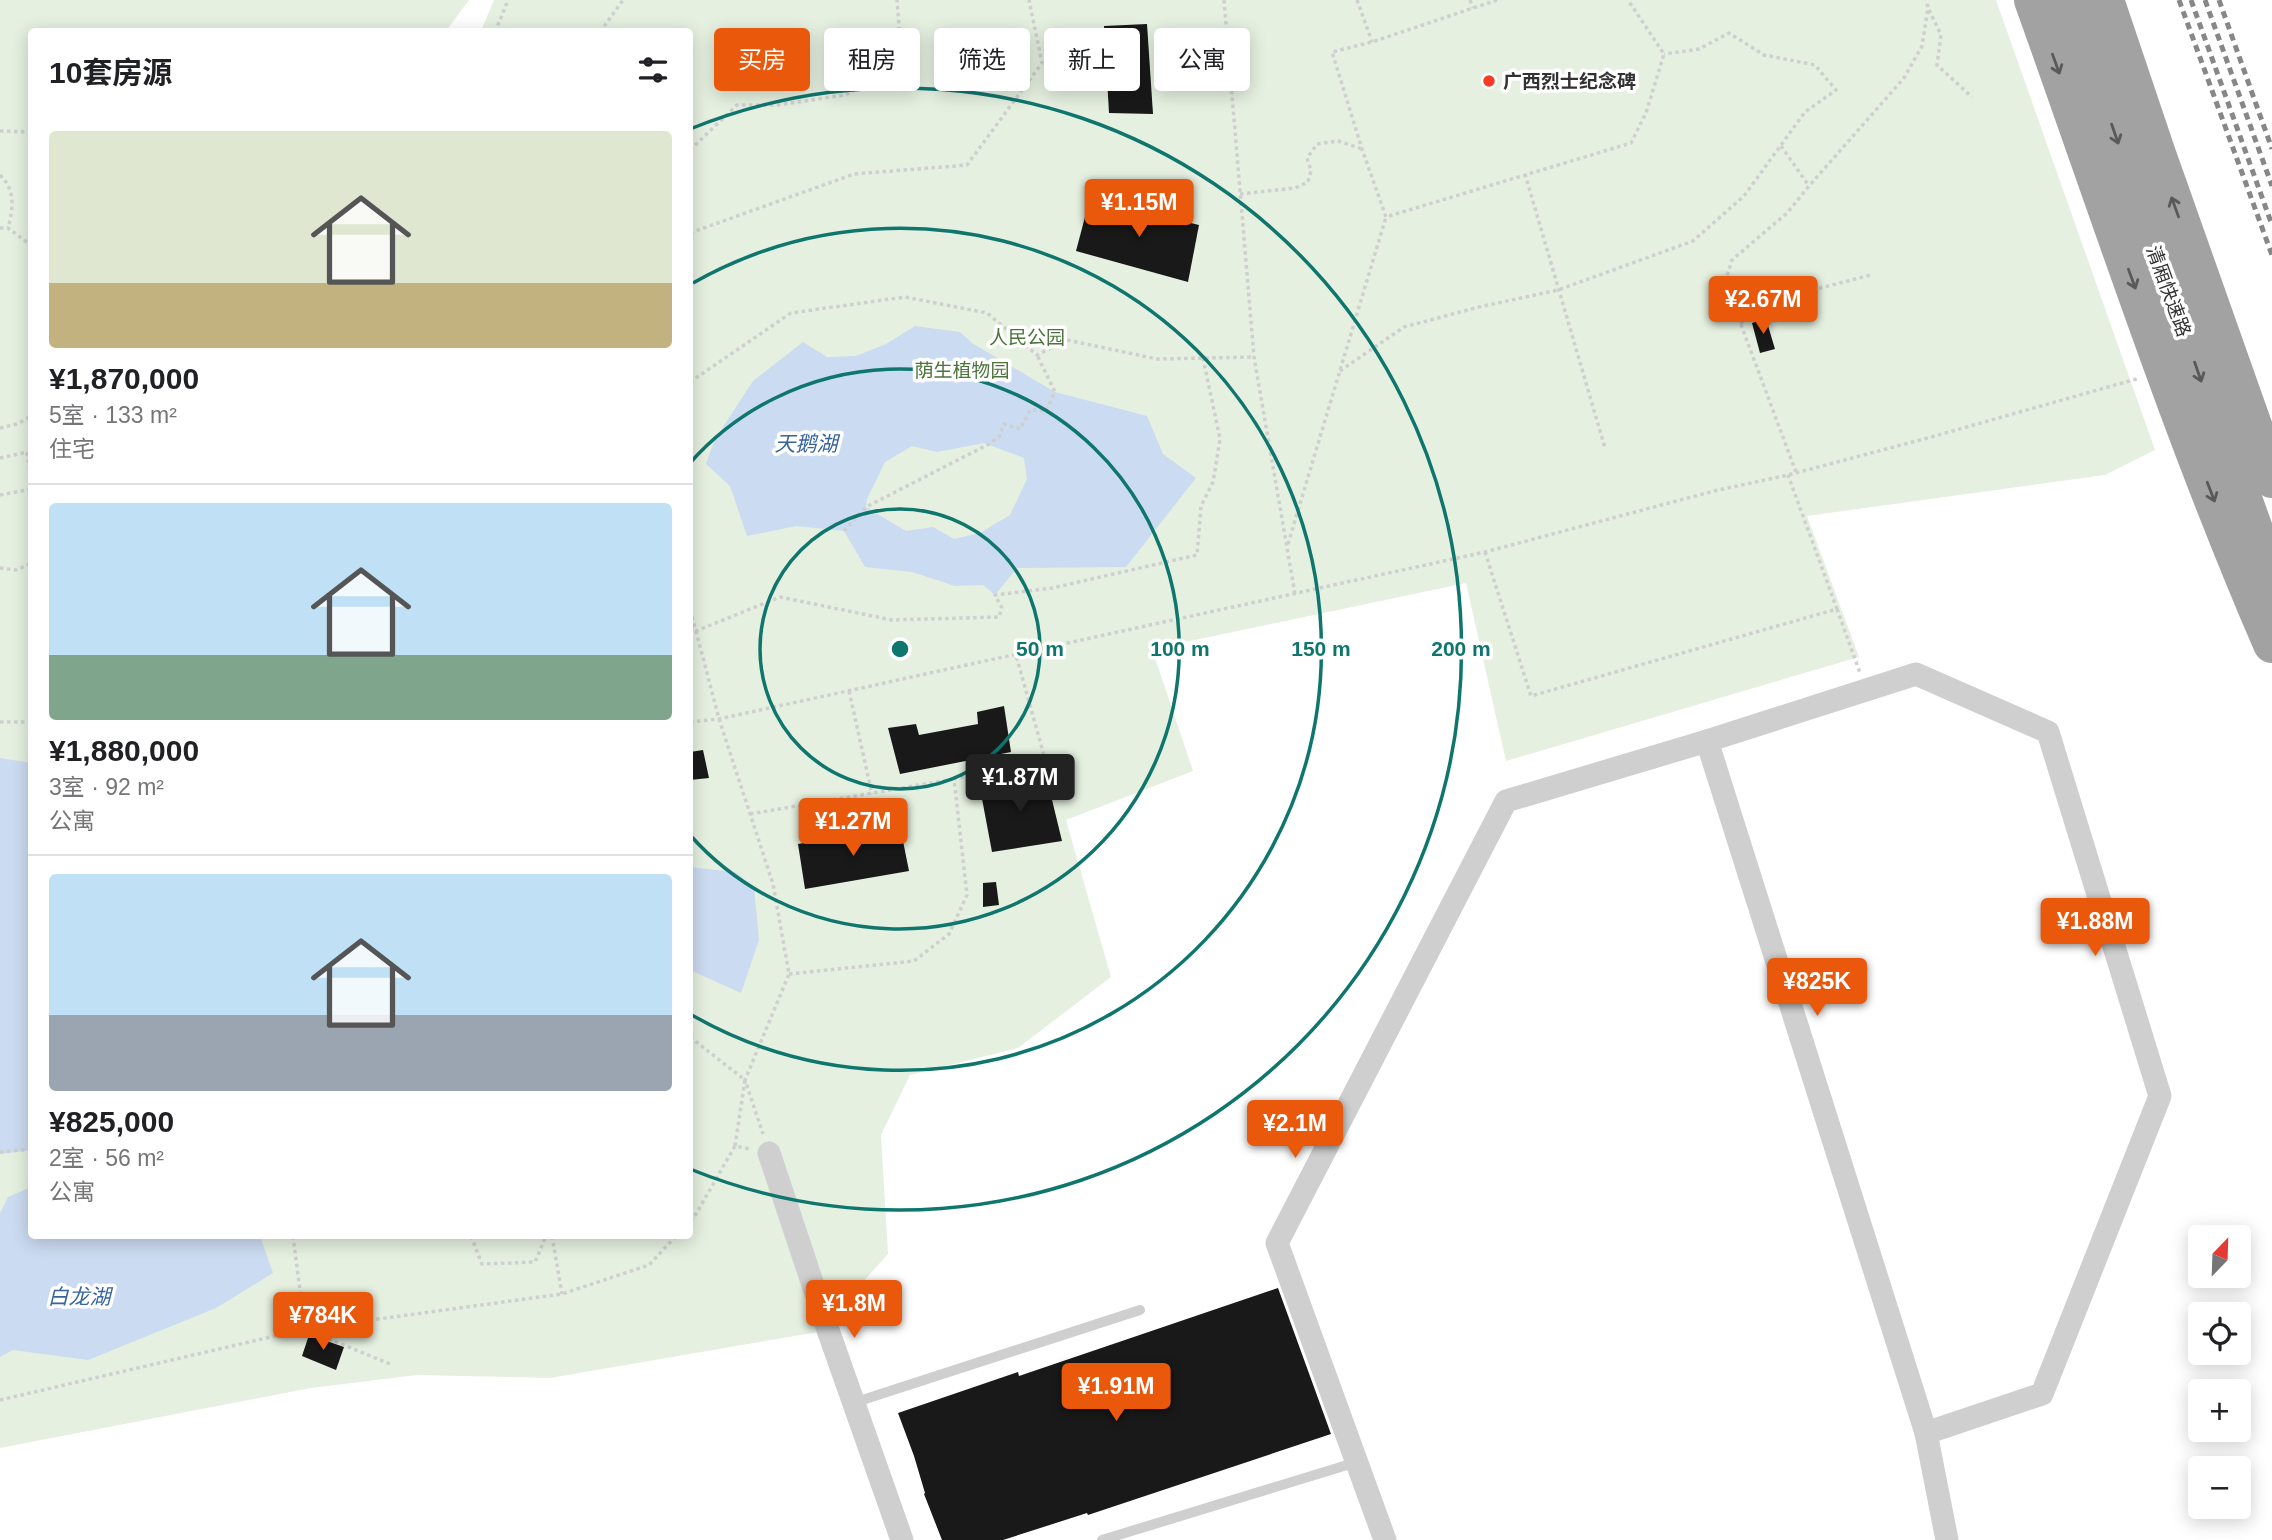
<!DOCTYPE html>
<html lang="zh">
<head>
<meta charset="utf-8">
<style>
	:root { --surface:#fff; --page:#f2f2f2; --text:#202124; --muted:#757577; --line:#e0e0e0; --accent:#ea580c }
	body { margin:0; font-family:Arial,"Noto Sans SC",sans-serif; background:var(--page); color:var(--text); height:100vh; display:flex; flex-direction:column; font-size:26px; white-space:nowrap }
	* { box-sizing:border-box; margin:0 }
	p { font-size:23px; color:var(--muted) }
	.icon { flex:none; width:38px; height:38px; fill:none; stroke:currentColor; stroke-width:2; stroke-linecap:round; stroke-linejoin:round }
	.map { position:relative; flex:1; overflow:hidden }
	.panel { position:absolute; left:28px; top:28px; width:665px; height:1211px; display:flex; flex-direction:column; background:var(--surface); border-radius:7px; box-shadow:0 4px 18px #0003 }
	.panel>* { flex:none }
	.top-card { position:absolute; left:714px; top:28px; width:665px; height:63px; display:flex; gap:14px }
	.needle { width:46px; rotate:23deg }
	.controls { position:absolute; left:2188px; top:1225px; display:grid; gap:14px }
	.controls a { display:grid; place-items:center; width:63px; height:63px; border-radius:7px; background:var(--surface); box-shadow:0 4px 18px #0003; font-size:35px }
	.price { position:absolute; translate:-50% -60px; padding:0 16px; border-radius:7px; background:var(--accent); color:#fff; font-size:23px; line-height:46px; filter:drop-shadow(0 2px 4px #0008) }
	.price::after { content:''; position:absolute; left:50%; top:42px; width:21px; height:16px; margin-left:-10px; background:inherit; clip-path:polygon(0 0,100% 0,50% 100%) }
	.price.on { background:#222; color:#fff }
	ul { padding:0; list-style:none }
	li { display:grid; align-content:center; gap:14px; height:371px; padding:0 21px }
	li+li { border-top:2px solid var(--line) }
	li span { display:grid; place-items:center; height:217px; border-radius:7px; color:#555 }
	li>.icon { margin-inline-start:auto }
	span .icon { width:126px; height:126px; fill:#fffc; stroke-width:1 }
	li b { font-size:30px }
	h2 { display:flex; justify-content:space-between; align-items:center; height:84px; padding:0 21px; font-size:30px }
	.tag { padding:0 24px; border-radius:7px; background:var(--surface); box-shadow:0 4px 18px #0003; font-size:24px; line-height:63px }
	.tag.on { background:var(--accent); color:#fff }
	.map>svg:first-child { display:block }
	.green { fill:#e5f0e0 }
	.water { fill:#cbdbf1; fill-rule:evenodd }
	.building { fill:#191919 }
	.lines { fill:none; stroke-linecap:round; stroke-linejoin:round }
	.path { stroke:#cfcfcf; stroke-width:3.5; stroke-dasharray:3.5 3.5; stroke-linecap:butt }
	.service { stroke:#cfcfcf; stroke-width:10 }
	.minor { stroke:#cfcfcf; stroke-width:23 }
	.trunk { stroke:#a2a2a2; stroke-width:38 }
	.rail { stroke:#878787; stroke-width:5; stroke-dasharray:7 5; stroke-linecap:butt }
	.trunk-bridge { stroke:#a2a2a2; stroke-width:38 }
	.oneway { stroke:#595959 }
	.ring { fill:none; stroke:#0f766e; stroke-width:3.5 }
	.poi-dot { fill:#f63b27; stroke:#fff; stroke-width:2.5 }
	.labels { text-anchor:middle; stroke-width:7; stroke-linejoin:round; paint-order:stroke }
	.poi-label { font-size:19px; font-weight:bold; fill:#323232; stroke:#fff; text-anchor:start }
	.street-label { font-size:19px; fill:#323232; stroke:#fff }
	.park-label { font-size:19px; fill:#4b733a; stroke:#fff }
	.water-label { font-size:21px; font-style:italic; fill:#36649e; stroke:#fff }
	.centre { fill:#0f766e; stroke:#fff; stroke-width:3.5 }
	.ring-label { font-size:21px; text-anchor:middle; font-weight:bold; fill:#0f766e; stroke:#fff; stroke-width:7; stroke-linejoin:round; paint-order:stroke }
</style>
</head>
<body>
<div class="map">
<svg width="2272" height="1540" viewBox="0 0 2272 1540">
	<rect width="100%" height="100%" fill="#fff"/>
	<path class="green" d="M0,0H469L446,31L32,32V1236H690V32L481,31L494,0H1996L2155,450L2105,475L1807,516L1859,657L1506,761L1466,583L1152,649L1193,771L1066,820L1111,977L1018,1048L910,1075L881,1135L888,1254L818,1332L550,1378L417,1375L311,1388L0,1448Z"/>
	<g class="water">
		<path d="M915,326L960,332L972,343L1055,392L1147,416L1163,454L1196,478L1126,567L1017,568L995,595L983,585L955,586L912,572L865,567L844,531L796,526L747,536L730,486L706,464L715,439L753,381L803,342L827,357L856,356L886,344ZM984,443L1024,458L1027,479L1010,515L980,533L954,539L933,527L906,531L866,507L867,499L885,462L912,446L937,452Z"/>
		<path d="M0,758L32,763L31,1150L0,1154Z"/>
		<path d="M690,867L735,872L754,887L759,940L741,993L690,970Z"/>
		<path d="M31,1187L32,1236H260L273,1273L216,1308L88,1360L13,1350L0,1357V1213L8,1197Z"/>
	</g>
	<g class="building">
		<path d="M1147,24L1153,114L1109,113L1104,26Z"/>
		<path d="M1090,198L1199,225L1188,282L1076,251Z"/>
		<path d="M1766,319L1775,349L1760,353L1752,323Z"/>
		<path d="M1004,706L1011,752L900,774L888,728L916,724L919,735L978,724L977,712Z"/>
		<path d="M703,750L709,778L690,780V752Z"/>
		<path d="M1046,775L1062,841L992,852L980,788Z"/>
		<path d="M900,826L909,871L805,889L798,844Z"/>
		<path d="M996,882L999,905L983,907V883Z"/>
		<path d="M1278,1288L1331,1434L1088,1515L1087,1513L1003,1540H942L924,1494L925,1493L914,1456L898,1413L1018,1372L1019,1376Z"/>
		<path d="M309,1335L344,1347L336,1370L302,1356Z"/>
	</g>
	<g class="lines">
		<g class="path">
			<path d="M1224,0L1254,357L1295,594"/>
			<path d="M1357,0L1372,42"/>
			<path d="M1470,0L1473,8"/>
			<path d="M1497,0L1372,42L1332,52L1362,149L1386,217L1631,143L1646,113L1664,54L1628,0"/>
			<path d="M1929,10L1941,35L1937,65L1972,97"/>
			<path d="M495,32L508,0"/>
			<path d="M600,32L623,0"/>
			<path d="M0,131L32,132"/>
			<path d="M1781,146L1809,186"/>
			<path d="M690,150L737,105H777L845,95L902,65L897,0"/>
			<path d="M1525,174L1605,448"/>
			<path d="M0,175C16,190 13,210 8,228"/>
			<path d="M1240,194L1295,188L1308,182L1311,171L1307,158L1317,144L1338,141L1362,149"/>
			<path d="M0,228H8L32,246"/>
			<path d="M690,233L854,174L967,165L1042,63L1029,0"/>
			<path d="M1725,282L1778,299L1871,275"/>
			<path d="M1741,324L1748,310L1776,300"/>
			<path d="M1340,371L1404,327L1479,307L1558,290L1693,241L1744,196L1805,112L1836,90L1815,65L1764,55L1729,33L1699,49L1664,54"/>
			<path d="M690,382L791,313L905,297L987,313L1037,355L1067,340L1157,359L1254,357"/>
			<path d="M0,428L17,424L32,416"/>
			<path d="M0,458L27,452L32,484"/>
			<path d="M1796,472L1725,282L1732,260L1787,213L1809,186L1904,78L1922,46L1928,8L1926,0"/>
			<path d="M0,495L32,489"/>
			<path d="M844,531L866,507L989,444L999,437L1004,424L1020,429L1030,410L1046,411L1055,392L1037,355"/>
			<path d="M1288,544L1386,217"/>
			<path d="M1485,552L1531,696L1837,609L1788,475"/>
			<path d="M0,568L16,570L32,563"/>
			<path d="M1837,609L1860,673"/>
			<path d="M690,610L696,631L780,597L892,620L999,617L1002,608L995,595L1052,588L1197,555L1201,506L1213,482L1220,439L1203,358"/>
			<path d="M690,627L696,631L719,719L773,884L789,974L745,1080L763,1134"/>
			<path d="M849,691L872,794"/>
			<path d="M0,722H32"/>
			<path d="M690,722L719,719L1485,552L1714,491L1788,475L1924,439L2140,378"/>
			<path d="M750,814L954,779"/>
			<path d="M789,974L914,961L949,934L967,895L954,779L1045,759L1016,655"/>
			<path d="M690,1037L745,1080L735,1146"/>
			<path d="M0,1152L32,1149"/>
			<path d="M690,1221L696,1214L735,1146L750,1149"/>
			<path d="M293,1236L305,1329L390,1364"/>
			<path d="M471,1236L482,1264L535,1262L546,1236"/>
			<path d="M552,1236L562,1294"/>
			<path d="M293,1237L451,1236"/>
			<path d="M0,1400L305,1329L562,1294L649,1265L676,1236"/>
		</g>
		<g class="service">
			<path d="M853,1403L1140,1310"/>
			<path d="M1102,1540L1357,1462"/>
		</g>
		<g class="minor">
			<path d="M1707,741L1916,674L2048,732L2160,1096L2042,1394L1926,1433"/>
			<path d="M769,1153L828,1330L902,1540"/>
			<path d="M1385,1540L1277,1243L1506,801L1707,741L1926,1433L1947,1540"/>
		</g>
		<g class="trunk">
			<path d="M2033,0C2110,215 2181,434 2272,644"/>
			<path d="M2070,0L2152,243L2272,580"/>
		</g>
		<g class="rail">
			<path d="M2179,0L2272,255"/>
			<path d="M2191,0L2272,225"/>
			<path d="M2205,0L2272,186"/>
			<path d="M2219,0L2272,149"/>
		</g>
		<path class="trunk-bridge" d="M2105,0L2157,154L2272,479"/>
	</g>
	<defs><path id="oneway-shaft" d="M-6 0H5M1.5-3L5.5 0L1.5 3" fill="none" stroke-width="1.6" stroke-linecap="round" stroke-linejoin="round" transform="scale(1.75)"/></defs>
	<g class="oneway">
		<use href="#oneway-shaft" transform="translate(2056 64) rotate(70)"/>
		<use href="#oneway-shaft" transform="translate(2115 134) rotate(71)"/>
		<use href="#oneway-shaft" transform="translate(2175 207) rotate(-110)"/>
		<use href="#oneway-shaft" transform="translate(2132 279) rotate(70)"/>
		<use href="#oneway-shaft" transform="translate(2198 372) rotate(71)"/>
		<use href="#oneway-shaft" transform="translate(2211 492) rotate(69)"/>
	</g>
	<g class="ring">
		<circle cx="900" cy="649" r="140"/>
		<path d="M690 463A280 280 0 1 1 690 835"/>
		<path d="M693 283A421 421 0 1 1 690 1014"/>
		<path d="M690 129A561 561 0 1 1 690 1169"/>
	</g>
	<circle class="poi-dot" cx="1489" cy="81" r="7"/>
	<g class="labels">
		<g class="poi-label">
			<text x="1503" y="88">广西烈士纪念碑</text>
		</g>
		<g class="street-label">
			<text transform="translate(2169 291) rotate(70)" y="7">清厢快速路</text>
		</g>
		<g class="park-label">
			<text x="1027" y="344">人民公园</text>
			<text x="962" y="377">荫生植物园</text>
		</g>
		<g class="water-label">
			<text x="806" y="451">天鹅湖</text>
			<text x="79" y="1304">白龙湖</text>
		</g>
	</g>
	<circle cx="900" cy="649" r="10" class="centre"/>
	<g class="ring-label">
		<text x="1040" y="656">50 m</text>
		<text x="1180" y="656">100 m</text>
		<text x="1321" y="656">150 m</text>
		<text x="1461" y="656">200 m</text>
	</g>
</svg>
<div class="controls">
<a><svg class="needle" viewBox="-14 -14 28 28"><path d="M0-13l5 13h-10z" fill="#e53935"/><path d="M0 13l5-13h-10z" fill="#757577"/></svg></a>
<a><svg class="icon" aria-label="locate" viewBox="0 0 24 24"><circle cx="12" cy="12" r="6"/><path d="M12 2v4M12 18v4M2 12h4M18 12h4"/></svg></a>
<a>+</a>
<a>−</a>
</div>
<b class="price" style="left:1139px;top:239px">¥1.15M</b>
<b class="price" style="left:1763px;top:336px">¥2.67M</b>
<b class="price on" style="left:1020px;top:814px">¥1.87M</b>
<b class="price" style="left:853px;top:858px">¥1.27M</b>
<b class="price" style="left:2095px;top:958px">¥1.88M</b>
<b class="price" style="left:1817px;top:1018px">¥825K</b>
<b class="price" style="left:1295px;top:1160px">¥2.1M</b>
<b class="price" style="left:854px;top:1340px">¥1.8M</b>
<b class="price" style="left:323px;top:1352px">¥784K</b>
<b class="price" style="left:1116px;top:1423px">¥1.91M</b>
<div class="top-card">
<a class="tag on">买房</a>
<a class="tag">租房</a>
<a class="tag">筛选</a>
<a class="tag">新上</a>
<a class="tag">公寓</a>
</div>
<section class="panel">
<h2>10套房源<svg class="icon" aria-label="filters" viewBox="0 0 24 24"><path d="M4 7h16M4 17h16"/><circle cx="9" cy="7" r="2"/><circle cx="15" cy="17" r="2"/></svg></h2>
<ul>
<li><span style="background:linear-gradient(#dfe7d0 70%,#c2b280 0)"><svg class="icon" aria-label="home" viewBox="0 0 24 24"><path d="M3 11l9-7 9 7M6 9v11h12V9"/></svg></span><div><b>¥1,870,000</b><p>5室 · 133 m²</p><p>住宅</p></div></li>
<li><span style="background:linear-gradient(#bfe0f5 70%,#7fa58c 0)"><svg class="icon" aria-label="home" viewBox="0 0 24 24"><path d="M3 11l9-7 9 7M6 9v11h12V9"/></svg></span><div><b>¥1,880,000</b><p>3室 · 92 m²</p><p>公寓</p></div></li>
<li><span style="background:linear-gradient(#bfe0f5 65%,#9aa5b1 0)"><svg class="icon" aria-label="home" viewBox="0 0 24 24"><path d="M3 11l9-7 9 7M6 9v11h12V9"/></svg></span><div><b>¥825,000</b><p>2室 · 56 m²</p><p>公寓</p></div></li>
</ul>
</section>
</div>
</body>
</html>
